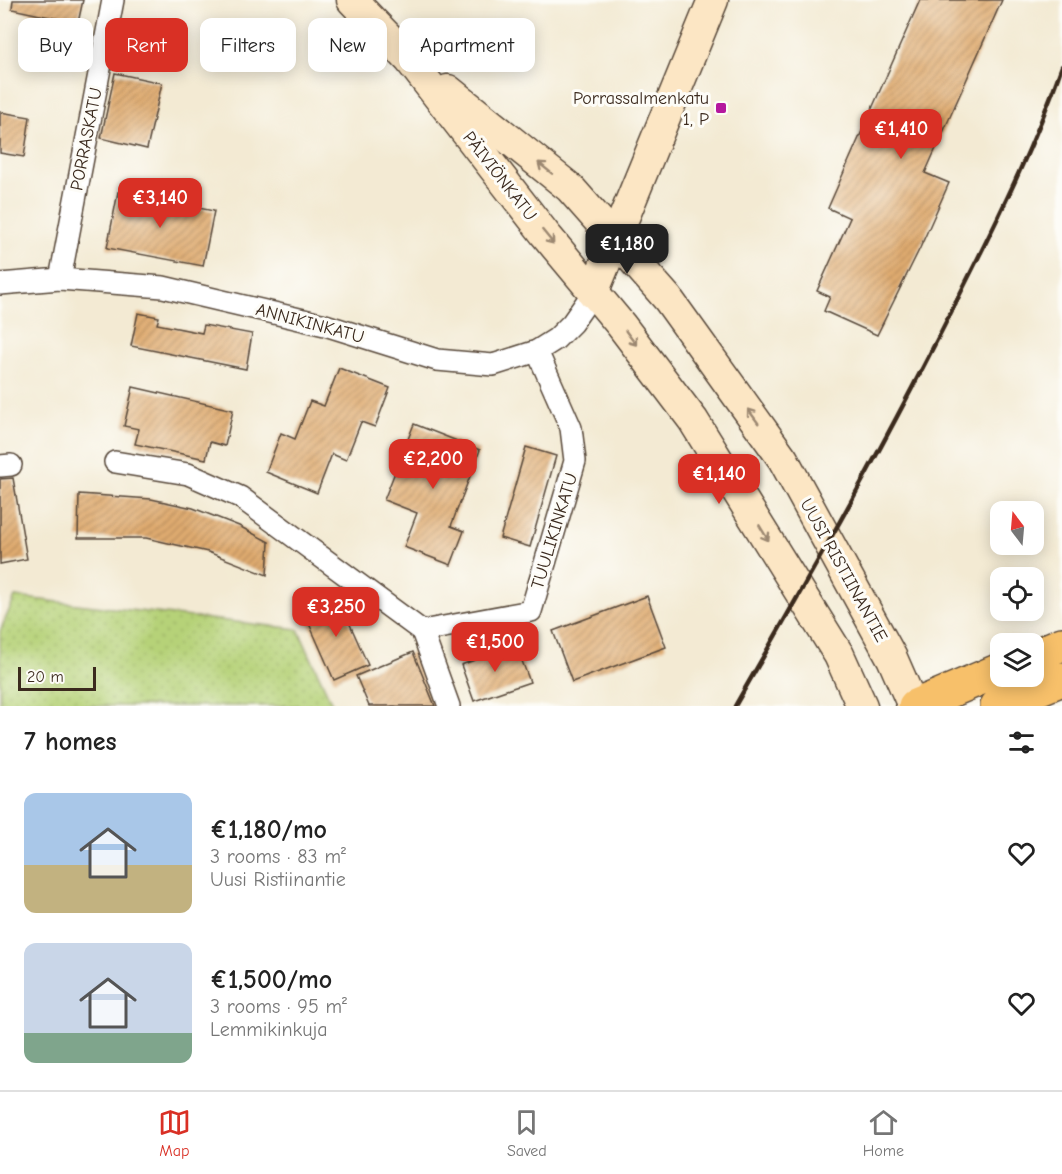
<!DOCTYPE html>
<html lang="en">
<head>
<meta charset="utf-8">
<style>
	:root { --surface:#fff; --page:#f2f2f2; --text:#222; --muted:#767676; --line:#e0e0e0; --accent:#d93025 }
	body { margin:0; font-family:"Comic Neue",sans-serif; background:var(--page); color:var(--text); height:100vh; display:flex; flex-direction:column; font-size:22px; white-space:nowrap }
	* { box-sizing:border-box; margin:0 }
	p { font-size:20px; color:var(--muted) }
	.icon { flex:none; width:33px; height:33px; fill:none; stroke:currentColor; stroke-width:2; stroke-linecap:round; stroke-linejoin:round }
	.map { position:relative; height:706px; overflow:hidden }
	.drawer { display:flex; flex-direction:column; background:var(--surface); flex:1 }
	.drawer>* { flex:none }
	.top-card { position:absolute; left:18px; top:18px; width:600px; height:54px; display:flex; gap:12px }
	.needle { width:39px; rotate:344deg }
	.tools { position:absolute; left:990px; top:501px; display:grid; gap:12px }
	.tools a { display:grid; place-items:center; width:54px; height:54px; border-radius:12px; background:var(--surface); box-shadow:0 3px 15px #0003; font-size:30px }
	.scale { position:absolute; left:18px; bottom:15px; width:78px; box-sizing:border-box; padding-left:6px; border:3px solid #3b2a1e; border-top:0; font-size:16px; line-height:21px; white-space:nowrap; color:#3b2a1e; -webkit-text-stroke:4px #fdfcf7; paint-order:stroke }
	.price { position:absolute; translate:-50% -51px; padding:0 14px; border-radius:12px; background:var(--accent); color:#fff; font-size:20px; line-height:39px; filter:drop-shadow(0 2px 3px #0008) }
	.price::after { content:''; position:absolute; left:50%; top:36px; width:18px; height:14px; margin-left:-9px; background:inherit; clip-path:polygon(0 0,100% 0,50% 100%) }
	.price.active { background:#222; color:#fff }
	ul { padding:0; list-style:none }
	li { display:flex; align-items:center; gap:18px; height:150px; padding:0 24px }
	li span { display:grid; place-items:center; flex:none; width:168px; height:120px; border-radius:12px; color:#555 }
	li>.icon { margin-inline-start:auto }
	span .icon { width:72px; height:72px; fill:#fffc; stroke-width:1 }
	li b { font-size:26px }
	h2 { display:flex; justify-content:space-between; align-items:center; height:72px; padding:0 24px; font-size:26px }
	.pill { padding:0 21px; border-radius:12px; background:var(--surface); box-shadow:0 3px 15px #0003; font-size:21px; line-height:54px }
	.pill.active { background:var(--accent); color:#fff }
	.dock { display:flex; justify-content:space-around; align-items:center; height:84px; border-top:2px solid var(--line); background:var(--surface); font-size:16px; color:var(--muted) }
	.dock a { display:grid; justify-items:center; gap:3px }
	.dock .active { color:var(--accent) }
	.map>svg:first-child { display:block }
	.park { fill:url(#park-dots); stroke:#787e4b; stroke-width:1.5 }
	.building { fill:url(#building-hatch) }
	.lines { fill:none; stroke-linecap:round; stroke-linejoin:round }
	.street-casing { stroke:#574739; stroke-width:24 }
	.secondary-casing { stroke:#574739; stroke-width:33 }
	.highway-casing { stroke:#574739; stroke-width:36 }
	.street { stroke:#fff; stroke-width:21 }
	.secondary { stroke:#fce6c4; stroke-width:30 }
	.highway { stroke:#f7c06b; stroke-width:33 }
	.rail { stroke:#3b2a1e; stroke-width:4.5 }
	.oneway { stroke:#9c8871 }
	.poi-dot { fill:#b5179e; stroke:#fdfcf7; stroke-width:2 }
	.labels { text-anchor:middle; stroke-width:6; stroke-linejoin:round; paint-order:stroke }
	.poi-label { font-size:18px; fill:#3b2a1e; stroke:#fdfcf7; text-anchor:end }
	.street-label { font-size:18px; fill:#3b2a1e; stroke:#fdfcf7 }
</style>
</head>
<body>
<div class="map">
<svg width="1062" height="706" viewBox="0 0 1062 706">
	<defs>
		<pattern id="park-dots" width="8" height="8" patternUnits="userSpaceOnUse" patternTransform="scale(1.5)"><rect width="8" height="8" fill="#b6d278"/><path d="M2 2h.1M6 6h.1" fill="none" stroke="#9db467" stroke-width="1.8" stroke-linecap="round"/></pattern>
		<pattern id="building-hatch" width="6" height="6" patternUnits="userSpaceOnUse" patternTransform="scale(1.5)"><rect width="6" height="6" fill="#dfab6f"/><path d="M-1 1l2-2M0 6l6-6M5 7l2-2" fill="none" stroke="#b68b5b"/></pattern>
	</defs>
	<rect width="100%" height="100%" fill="#fdfcf7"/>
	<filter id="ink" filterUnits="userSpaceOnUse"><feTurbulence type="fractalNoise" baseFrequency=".0167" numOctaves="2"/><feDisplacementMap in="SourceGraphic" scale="12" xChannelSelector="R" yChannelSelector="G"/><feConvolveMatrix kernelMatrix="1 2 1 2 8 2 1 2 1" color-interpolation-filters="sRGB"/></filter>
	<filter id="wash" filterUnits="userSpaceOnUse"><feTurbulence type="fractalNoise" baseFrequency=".008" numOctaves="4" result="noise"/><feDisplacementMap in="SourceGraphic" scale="24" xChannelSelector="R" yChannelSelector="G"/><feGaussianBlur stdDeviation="1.35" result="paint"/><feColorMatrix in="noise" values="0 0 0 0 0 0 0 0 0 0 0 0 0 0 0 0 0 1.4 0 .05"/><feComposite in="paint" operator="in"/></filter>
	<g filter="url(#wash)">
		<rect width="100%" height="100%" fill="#f3ead3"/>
		<path class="park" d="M15,597L298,629L333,706H0V631Z"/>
		<g id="blocks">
			<g class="building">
				<path d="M13,0H83L78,23L12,9Z"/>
				<path d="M920,0H1002L925,173L949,183L920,248L877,335L824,311L830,297L817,291L850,218L828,208Z"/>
				<path d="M115,73L162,83L147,149L101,138Z"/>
				<path d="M0,112L30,117L24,157L0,153Z"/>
				<path d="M118,192L214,211L203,266L107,248Z"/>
				<path d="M138,313L159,317L157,324L202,333L204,325L252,334L246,369L131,346Z"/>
				<path d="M339,368L390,388L375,427L361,422L346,460L332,454L317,493L266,472L281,433L295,439L310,401L324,406Z"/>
				<path d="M133,387L233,410L225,446L210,442L206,459L135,444L139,429L124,426Z"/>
				<path d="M414,424L480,450L451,526L464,531L451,565L404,547L417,513L384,500Z"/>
				<path d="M526,447L556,456L530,547L500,538Z"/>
				<path d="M13,478L27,559L0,564V479Z"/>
				<path d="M79,494L151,499L193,508L239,526L269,542L267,575L208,552L146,538H78Z"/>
				<path d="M337,595L368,665L334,680L303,610Z"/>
				<path d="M647,596L666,647L572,682L553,631Z"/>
				<path d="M516,645L530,682L474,701L461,665Z"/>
				<path d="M413,652L435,706H369L356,676Z"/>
			</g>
		</g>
	</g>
	<g filter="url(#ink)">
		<use href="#blocks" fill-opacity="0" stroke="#574739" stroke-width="1.5"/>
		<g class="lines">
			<defs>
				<g id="street">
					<path d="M60,279L113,0"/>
					<path d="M0,284L60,279L163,287L325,325L437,360L493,365L537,351L556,339L572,323L593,293"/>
					<path d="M115,462L188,474L240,497L422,631L531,611L575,461L571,428L537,351"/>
					<path d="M0,466L11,465"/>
					<path d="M422,631L449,706"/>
				</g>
				<g id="secondary">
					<path d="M352,0L409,59L545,234L621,325L693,420L839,655L862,706"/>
					<path d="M448,90L570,188L668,299L783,459L892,658L913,706"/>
					<path d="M593,293L713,0"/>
				</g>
				<g id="highway">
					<path d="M1034,656L1062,644"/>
					<path d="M915,706L1000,670"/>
					<path d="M997,706L1062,679"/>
				</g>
			</defs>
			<use href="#street" class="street-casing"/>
			<use href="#secondary" class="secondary-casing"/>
			<use href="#highway" class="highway-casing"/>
			<use href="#street" class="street"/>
			<use href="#secondary" class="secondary"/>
			<use href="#highway" class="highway"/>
			<path class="rail" d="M735,706C814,569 892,432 962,290C999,217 1035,143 1062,66"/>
		</g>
		<defs><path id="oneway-shaft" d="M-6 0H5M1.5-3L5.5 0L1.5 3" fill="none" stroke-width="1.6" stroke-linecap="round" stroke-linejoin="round" transform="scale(1.5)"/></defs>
		<g class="oneway">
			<use href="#oneway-shaft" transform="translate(545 168) rotate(-141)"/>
			<use href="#oneway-shaft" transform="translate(548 237) rotate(51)"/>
			<use href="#oneway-shaft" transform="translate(631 338) rotate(53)"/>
			<use href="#oneway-shaft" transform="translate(753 416) rotate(-126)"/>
			<use href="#oneway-shaft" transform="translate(764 533) rotate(59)"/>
		</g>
	</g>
	<rect class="poi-dot" x="715" y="102" width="12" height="12" rx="3"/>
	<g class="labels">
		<g class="poi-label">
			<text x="709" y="104">Porrassalmenkatu<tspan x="709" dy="21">1, P</tspan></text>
		</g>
		<g class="street-label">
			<text transform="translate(86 139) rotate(-79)" y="6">PORRASKATU</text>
			<text transform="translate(500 176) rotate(52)" y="6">PÄIVIÖNKATU</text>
			<text transform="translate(310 323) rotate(15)" y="6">ANNIKINKATU</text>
			<text transform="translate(554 531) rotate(-73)" y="6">TUULIKINKATU</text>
			<text transform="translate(844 570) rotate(61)" y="6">UUSI RISTIINANTIE</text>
		</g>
	</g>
</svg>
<div class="tools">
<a><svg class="needle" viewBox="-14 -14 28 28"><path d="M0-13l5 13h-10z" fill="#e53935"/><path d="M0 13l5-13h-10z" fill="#767676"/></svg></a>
<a><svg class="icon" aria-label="locate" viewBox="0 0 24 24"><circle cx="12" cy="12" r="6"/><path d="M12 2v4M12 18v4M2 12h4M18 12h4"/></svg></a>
<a><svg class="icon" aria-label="layers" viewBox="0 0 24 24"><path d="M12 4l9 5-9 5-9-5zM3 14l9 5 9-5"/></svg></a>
</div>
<div class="scale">20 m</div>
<b class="price" style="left:901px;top:160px">€1,410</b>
<b class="price" style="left:160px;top:229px">€3,140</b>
<b class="price active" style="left:627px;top:275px">€1,180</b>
<b class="price" style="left:433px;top:490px">€2,200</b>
<b class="price" style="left:719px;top:505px">€1,140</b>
<b class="price" style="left:336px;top:638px">€3,250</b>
<b class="price" style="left:495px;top:673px">€1,500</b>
<div class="top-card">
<a class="pill">Buy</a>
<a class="pill active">Rent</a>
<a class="pill">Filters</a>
<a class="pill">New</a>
<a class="pill">Apartment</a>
</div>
</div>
<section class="drawer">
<h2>7 homes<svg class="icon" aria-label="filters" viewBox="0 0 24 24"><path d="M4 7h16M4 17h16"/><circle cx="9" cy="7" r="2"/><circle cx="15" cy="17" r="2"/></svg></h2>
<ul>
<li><span style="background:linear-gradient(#a9c7e8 60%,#c2b280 0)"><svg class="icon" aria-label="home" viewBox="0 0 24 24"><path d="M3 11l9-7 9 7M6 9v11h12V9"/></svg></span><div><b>€1,180/mo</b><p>3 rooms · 83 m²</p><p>Uusi Ristiinantie</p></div><svg class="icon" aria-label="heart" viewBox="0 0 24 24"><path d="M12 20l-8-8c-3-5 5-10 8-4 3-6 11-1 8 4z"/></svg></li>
<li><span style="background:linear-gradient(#c9d6e8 75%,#7fa58c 0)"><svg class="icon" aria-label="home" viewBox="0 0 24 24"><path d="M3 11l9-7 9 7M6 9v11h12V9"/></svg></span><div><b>€1,500/mo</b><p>3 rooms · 95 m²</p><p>Lemmikinkuja</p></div><svg class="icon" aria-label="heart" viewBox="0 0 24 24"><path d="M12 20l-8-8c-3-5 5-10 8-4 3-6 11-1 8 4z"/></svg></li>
</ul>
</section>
<nav class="dock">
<a class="active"><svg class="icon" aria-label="map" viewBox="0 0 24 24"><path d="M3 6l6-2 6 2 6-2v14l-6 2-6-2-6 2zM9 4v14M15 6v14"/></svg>Map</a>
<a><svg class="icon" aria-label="saved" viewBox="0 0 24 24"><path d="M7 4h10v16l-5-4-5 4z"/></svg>Saved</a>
<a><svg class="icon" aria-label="home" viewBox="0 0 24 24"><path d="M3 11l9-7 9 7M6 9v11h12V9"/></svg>Home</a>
</nav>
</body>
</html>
